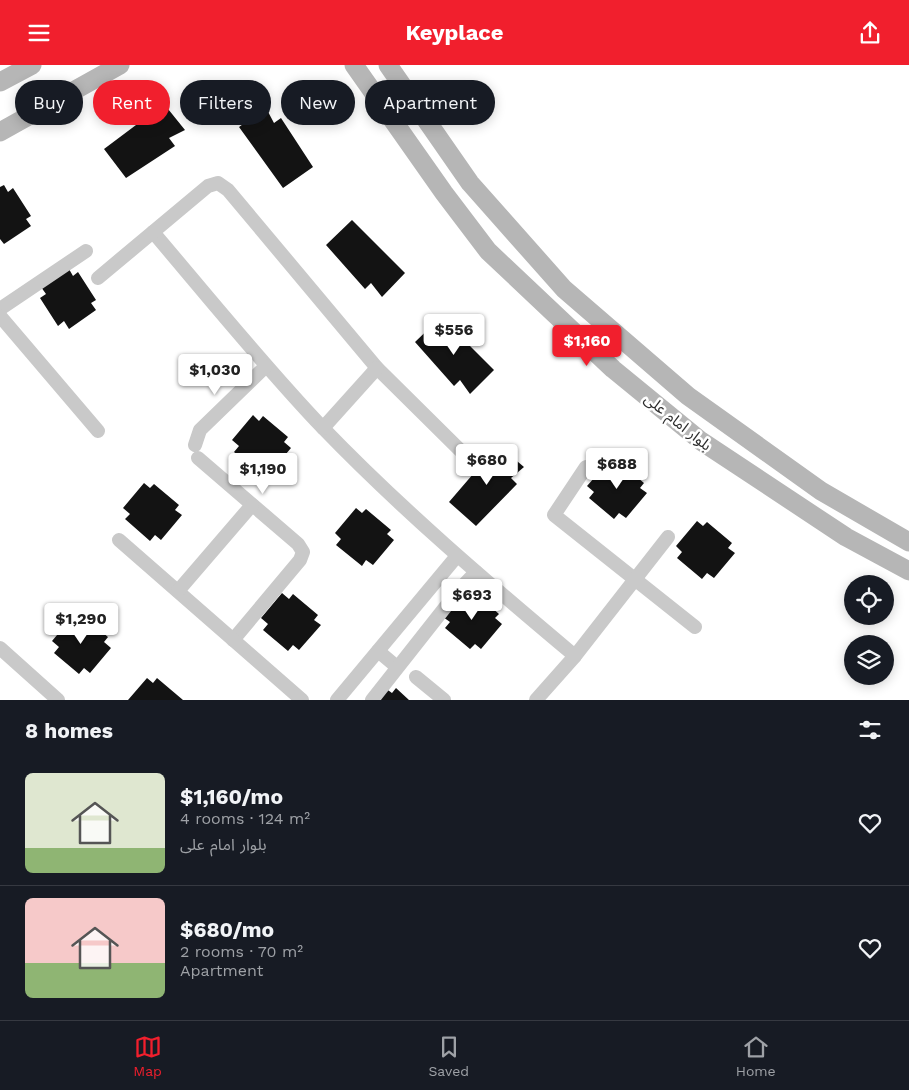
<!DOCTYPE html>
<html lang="en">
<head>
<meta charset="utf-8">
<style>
	:root { --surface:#171b24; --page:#242831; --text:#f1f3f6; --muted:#9ea1a6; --line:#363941; --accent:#f11f2d }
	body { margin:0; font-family:"Work Sans","Noto Sans Arabic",sans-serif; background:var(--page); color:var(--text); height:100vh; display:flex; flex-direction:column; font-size:19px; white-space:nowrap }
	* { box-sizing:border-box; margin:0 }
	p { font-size:16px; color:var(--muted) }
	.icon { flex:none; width:28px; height:28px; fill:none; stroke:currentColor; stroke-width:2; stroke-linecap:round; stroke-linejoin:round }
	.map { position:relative; height:635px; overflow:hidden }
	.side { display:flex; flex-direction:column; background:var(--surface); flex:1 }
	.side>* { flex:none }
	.banner { position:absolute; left:15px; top:15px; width:500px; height:45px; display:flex; gap:10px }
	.tools { position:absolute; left:844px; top:510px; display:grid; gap:10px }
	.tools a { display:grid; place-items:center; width:50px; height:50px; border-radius:50%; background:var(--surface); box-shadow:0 2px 12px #0003; font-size:25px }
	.price { position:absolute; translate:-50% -42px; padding:0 11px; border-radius:5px; background:#fff; color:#222; font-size:16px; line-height:32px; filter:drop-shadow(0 1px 2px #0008) }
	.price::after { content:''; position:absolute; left:50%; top:30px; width:15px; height:11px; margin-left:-8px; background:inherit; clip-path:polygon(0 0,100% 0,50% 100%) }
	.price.active { background:var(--accent); color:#fff }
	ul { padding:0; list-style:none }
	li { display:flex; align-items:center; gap:15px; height:125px; padding:0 25px }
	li+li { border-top:1px solid var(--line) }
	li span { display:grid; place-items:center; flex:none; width:140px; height:100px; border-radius:8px; color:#555 }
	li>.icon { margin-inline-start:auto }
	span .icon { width:60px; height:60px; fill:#fffc; stroke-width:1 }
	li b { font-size:21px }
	h2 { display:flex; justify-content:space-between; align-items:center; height:60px; padding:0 25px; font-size:21px }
	.tag { padding:0 18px; border-radius:22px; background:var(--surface); box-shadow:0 2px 12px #0003; font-size:18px; line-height:45px }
	.tag.active { background:var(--accent); color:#fff }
	header { display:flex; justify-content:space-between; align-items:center; height:65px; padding:0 25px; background:var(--accent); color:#fff; font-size:22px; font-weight:700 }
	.tab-bar { display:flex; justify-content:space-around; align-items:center; height:70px; border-top:1px solid var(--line); background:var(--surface); font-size:14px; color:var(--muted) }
	.tab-bar a { display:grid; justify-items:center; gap:2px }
	.tab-bar .active { color:var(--accent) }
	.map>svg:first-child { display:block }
	.building { fill:#131313 }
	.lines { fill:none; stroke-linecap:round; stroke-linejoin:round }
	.street { stroke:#c9c9c9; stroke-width:14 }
	.secondary { stroke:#b6b6b6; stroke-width:19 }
	.labels { text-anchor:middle; stroke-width:5; stroke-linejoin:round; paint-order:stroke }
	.street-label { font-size:15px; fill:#2c2c2c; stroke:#fff }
</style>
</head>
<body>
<header><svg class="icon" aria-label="menu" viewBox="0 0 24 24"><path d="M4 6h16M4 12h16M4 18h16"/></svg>Keyplace<svg class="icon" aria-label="share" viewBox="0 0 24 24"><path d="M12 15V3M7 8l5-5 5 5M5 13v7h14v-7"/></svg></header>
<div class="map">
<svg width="909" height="635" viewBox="0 0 909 635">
	<rect width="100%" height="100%" fill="#fff"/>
	<g class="building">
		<path d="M164,39L185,65L169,73L175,81L126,113L104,84Z"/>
		<path d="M266,43L274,58L281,53L313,102L283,123L239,62Z"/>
		<path d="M4,120L8,127L13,123L31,151L26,154L31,161L4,179L0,174V122Z"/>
		<path d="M352,155L405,208L382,232L371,218L365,224L326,180Z"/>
		<path d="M69,204L73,211L78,207L96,235L91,238L96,245L69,264L64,256L58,261L40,233L46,229L41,222Z"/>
		<path d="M441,252L494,305L470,329L460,315L454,321L415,277Z"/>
		<path d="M253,350L259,356L263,351L288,372L284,377L291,383L270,408L264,402L259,408L234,387L239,381L232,375Z"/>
		<path d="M498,380L524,402L511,413L517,419L476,461L449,437Z"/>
		<path d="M609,396L615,401L619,397L644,418L640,423L647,428L626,453L619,448L614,454L589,433L594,427L587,421Z"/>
		<path d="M144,418L150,423L154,419L179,440L175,445L182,450L161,475L155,470L150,476L125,454L130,449L123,443Z"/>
		<path d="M356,443L362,448L366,444L391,465L387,469L394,475L373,500L366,495L362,501L336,480L341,474L335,468Z"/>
		<path d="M697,456L703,461L707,457L732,478L728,483L735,488L714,513L707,508L702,514L677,493L682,487L676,481Z"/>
		<path d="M464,527L471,532L474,527L499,549L495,553L502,559L481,584L475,579L470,584L445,563L450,557L443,552Z"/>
		<path d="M282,528L289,534L293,529L318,550L314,555L321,560L299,585L293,580L288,586L263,565L268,559L261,553Z"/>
		<path d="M73,551L79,556L83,551L108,572L104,577L111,583L90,608L84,603L79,609L54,588L59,582L52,576Z"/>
		<path d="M147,613L153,618L157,613L183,635H128Z"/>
		<path d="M385,623L392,628L396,623L409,635H375Z"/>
	</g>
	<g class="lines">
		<g class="street">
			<path d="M153,167C209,233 263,300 322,362C401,444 488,518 575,591"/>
			<path d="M98,213L208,121L218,118L228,125L377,303L472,397"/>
			<path d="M0,244L86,186"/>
			<path d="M0,251L98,366"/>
			<path d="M323,363L377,303"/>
			<path d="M195,380L200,365L266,301"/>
			<path d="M198,393L298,479L303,487L300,495L233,575"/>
			<path d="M586,402L554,450L695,562"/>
			<path d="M119,475L302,635"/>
			<path d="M178,526L252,440"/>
			<path d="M0,583L58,635"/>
			<path d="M378,586L397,602"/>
			<path d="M416,612L444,635"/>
			<path d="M337,635L457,491"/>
			<path d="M372,635L458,526L476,507"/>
			<path d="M536,635L575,591L668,472"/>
		</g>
		<g class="secondary">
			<path d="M354,0L444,128L488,186L613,304L701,376L846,472L909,506"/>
			<path d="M388,0L470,118L564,224L688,331L821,426L909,477"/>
			<path d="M0,17L32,0"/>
			<path d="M0,67L120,0"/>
		</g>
	</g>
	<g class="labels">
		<g class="street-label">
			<text transform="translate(678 357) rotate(39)" y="5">بلوار امام علی</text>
		</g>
	</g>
</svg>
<div class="tools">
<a><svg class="icon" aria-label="locate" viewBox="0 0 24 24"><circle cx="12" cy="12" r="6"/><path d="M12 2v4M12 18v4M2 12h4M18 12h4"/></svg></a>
<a><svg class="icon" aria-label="layers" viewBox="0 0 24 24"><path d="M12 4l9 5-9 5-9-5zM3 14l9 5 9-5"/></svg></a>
</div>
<b class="price" style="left:454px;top:291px">$556</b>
<b class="price active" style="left:587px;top:302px">$1,160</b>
<b class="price" style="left:215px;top:331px">$1,030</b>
<b class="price" style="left:487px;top:421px">$680</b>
<b class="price" style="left:617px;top:425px">$688</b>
<b class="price" style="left:263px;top:430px">$1,190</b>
<b class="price" style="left:472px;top:556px">$693</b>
<b class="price" style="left:81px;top:580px">$1,290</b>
<div class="banner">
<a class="tag">Buy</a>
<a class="tag active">Rent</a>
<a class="tag">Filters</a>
<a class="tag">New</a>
<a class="tag">Apartment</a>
</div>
</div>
<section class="side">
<h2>8 homes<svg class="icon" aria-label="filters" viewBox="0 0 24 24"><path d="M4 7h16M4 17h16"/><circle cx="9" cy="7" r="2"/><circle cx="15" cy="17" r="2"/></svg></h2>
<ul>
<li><span style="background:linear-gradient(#dfe7d0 75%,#8fb573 0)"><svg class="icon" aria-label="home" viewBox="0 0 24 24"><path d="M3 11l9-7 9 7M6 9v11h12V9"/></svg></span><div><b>$1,160/mo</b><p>4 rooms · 124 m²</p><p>بلوار امام علی</p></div><svg class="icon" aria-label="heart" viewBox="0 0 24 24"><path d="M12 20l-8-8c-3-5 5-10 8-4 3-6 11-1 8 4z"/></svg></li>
<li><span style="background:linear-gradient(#f6c9c9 65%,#8fb573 0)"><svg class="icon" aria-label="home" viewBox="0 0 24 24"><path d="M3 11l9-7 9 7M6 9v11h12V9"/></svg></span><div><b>$680/mo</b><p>2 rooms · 70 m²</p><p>Apartment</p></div><svg class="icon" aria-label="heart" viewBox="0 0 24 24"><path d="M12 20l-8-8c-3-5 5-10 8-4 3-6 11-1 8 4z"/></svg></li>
</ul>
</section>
<nav class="tab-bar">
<a class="active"><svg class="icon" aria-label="map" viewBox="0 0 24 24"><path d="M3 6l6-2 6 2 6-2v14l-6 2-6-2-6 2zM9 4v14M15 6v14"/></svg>Map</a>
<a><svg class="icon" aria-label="saved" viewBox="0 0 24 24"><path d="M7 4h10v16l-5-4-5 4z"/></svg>Saved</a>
<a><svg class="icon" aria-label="home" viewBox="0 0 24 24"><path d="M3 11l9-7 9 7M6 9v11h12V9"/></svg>Home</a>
</nav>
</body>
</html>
